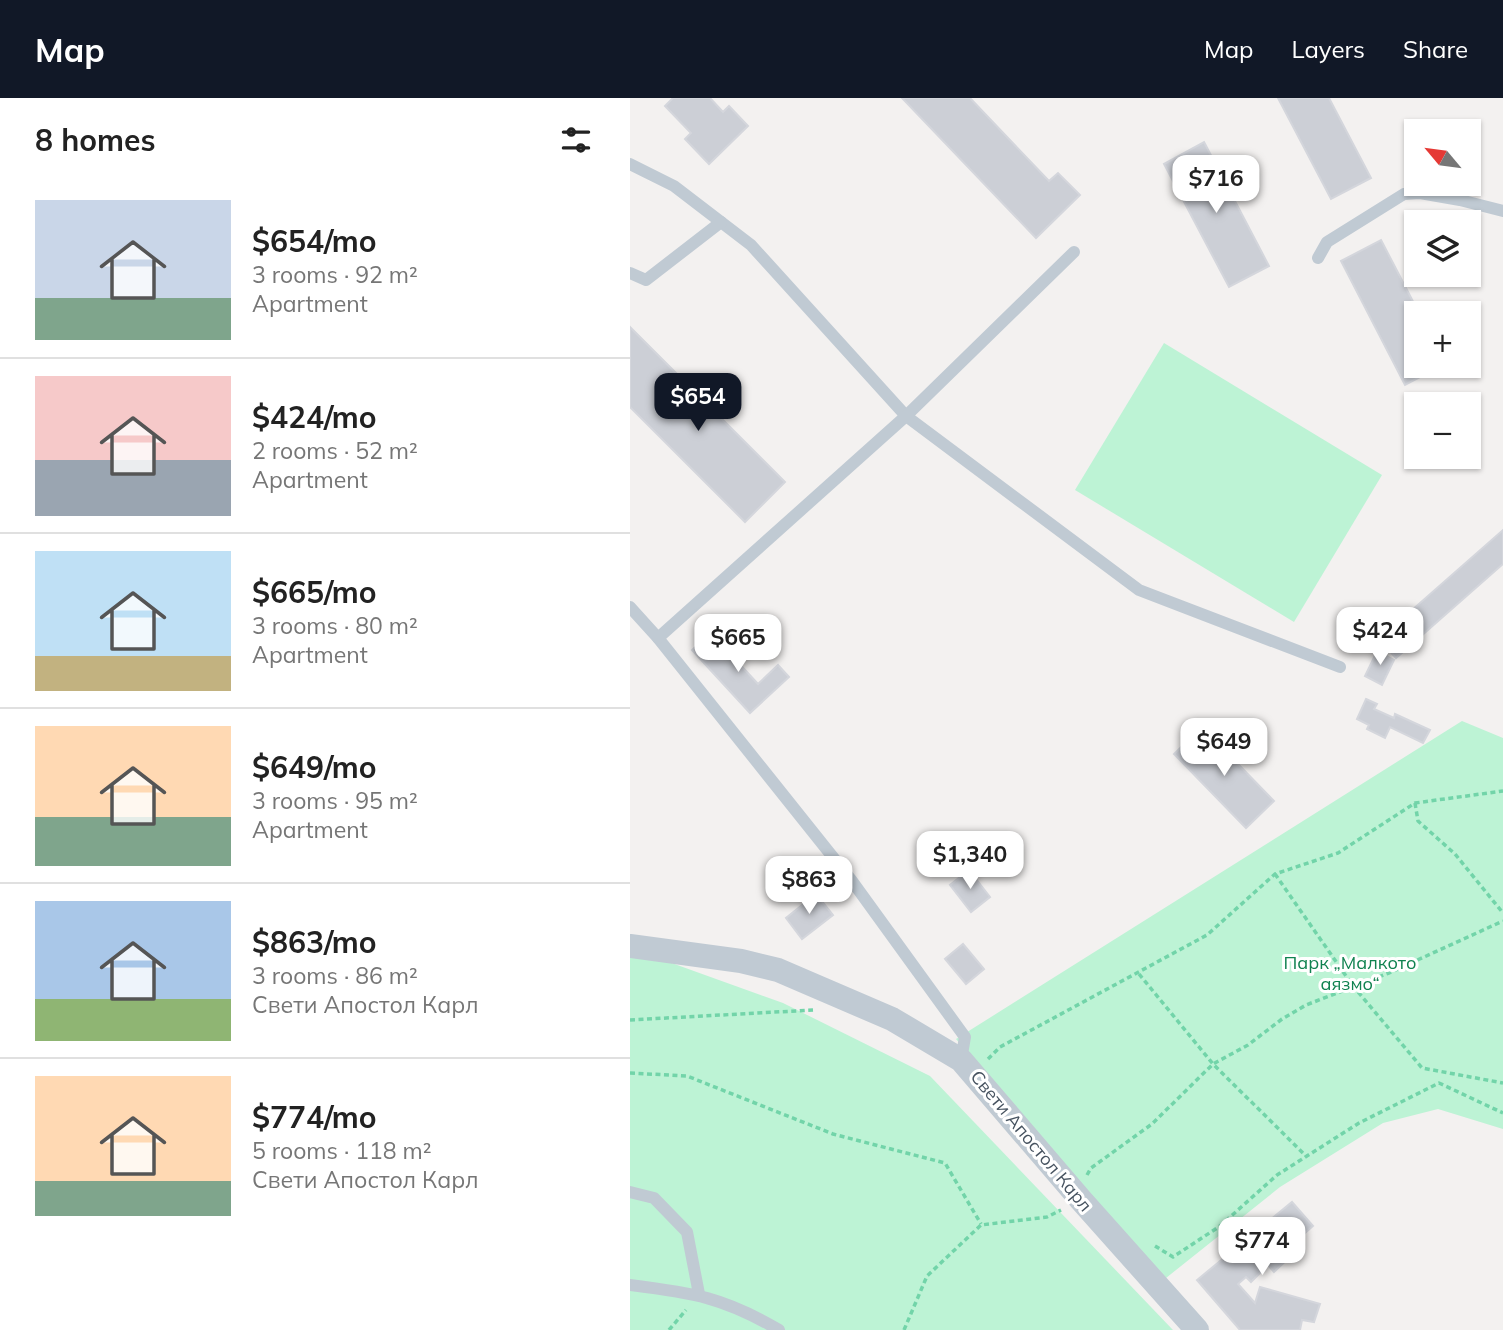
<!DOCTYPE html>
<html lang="en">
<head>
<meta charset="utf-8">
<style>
	:root { --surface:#fff; --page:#f2f2f2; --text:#222; --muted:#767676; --line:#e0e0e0; --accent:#111827 }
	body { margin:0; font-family:Mulish,sans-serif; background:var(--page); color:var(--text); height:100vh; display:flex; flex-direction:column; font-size:26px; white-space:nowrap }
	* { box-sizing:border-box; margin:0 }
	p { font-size:23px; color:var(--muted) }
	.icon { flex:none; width:38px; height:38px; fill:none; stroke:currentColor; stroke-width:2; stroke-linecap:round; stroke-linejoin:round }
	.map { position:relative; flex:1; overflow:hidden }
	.sheet { display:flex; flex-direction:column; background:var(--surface); width:630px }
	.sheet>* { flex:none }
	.needle { width:46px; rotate:299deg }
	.fabs { position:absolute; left:774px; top:21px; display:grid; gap:14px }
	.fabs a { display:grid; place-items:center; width:77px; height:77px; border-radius:0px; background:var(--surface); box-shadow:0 2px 5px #0004; font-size:35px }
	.price { position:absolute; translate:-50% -60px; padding:0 16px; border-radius:14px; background:#fff; color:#222; font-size:23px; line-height:46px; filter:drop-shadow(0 2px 4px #0008) }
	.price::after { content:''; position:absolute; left:50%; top:42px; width:21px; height:16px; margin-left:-10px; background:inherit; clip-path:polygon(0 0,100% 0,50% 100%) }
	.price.on { background:var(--accent); color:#fff }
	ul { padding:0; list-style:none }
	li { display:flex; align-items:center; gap:21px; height:175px; padding:0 35px }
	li+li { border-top:2px solid var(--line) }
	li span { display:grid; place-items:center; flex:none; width:196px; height:140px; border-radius:0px; color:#555 }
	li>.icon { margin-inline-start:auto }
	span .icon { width:84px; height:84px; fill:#fffc; stroke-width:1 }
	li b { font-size:30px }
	h2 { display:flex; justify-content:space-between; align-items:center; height:84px; padding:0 35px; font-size:30px }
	header { display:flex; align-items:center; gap:42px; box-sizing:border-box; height:98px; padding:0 35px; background:var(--accent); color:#fff }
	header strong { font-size:33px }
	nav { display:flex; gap:38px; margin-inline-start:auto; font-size:24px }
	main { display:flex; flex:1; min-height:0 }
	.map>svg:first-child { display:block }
	.green { fill:#bdf3d5 }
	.building { fill:#cccfd6; stroke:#d4d6dc; stroke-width:2 }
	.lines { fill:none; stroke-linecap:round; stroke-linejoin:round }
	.path { stroke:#72d4a9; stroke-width:3.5; stroke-dasharray:5 3.5; stroke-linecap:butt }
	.lane { stroke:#c0cad3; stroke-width:12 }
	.street { stroke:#c0cad3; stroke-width:24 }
	.labels { text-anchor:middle; stroke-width:6; stroke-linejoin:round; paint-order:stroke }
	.park-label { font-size:18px; fill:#108250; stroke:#fff }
	.street-label { font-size:18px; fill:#475360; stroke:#fff }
</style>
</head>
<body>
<header>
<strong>Map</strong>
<nav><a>Map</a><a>Layers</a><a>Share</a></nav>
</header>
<main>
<section class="sheet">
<h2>8 homes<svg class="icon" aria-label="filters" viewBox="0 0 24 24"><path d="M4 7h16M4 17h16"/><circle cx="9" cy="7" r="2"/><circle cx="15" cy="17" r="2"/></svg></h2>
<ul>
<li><span style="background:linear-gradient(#c9d6e8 70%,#7fa58c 0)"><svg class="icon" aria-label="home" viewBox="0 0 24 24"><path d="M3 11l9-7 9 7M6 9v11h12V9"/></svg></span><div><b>$654/mo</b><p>3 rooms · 92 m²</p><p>Apartment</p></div></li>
<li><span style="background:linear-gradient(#f6c9c9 60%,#9aa5b1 0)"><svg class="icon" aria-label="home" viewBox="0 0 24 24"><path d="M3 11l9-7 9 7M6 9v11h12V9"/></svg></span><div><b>$424/mo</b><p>2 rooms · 52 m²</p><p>Apartment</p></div></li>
<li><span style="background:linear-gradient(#bfe0f5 75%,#c2b280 0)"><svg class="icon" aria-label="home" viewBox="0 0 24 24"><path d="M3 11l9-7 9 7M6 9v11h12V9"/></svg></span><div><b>$665/mo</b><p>3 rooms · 80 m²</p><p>Apartment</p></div></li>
<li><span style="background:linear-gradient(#ffd9b3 65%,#7fa58c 0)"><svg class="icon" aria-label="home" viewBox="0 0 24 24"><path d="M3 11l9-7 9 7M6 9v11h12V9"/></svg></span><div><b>$649/mo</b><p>3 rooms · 95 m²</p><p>Apartment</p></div></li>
<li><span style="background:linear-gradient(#a9c7e8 70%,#8fb573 0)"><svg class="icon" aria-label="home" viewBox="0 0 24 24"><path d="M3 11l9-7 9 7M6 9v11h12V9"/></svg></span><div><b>$863/mo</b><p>3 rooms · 86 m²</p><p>Свети Апостол Карл</p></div></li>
<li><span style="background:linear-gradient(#ffd9b3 75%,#7fa58c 0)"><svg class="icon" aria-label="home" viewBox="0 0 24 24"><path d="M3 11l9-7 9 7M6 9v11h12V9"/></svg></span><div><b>$774/mo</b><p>5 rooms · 118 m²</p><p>Свети Апостол Карл</p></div></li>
</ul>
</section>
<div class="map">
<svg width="873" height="1232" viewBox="0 0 873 1232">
	<rect width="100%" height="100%" fill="#f3f1f0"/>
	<g class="green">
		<path d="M534,245L752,377L664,524L445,392Z"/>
		<path d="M832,623L873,640V1031L808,1011L753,1025L650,1089L531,1184L326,941Z"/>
		<path d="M0,850L153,905L300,978L543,1232H0Z"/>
	</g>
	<g class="building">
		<path d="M43,0H80L93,14L99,8L118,28L79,66L55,41L61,35L35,8Z"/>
		<path d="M272,0H340L419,83L428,75L450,97L406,140Z"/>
		<path d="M648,0H699L741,80L701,101Z"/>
		<path d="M574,44L639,168L599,189L534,66Z"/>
		<path d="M751,142L789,215H786V268H811L775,287L711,163Z"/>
		<path d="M0,229L155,384L115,424L0,309Z"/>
		<path d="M873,432V466L766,560L749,541Z"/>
		<path d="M81,535L128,586L148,567L159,579L120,615L62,552Z"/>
		<path d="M749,549L758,553L756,558L764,562L752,587L735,578Z"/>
		<path d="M736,601L747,606L744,611L764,620L765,616L800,632L793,645L760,629L755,640L737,631L739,627L727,621Z"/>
		<path d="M572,629L644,703L616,730L544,656Z"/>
		<path d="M339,772L360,799L341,814L320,787Z"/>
		<path d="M186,796L203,817L172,841L156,820Z"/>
		<path d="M333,846L354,871L336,886L315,861Z"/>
		<path d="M662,1104L683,1128L657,1151L663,1156L644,1174L638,1167L621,1184L616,1179L608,1186L625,1205L630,1189L690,1206L684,1224L672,1222L670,1232H610L567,1182Z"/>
	</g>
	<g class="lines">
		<g class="path">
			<path d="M785,705L788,723L825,756L873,815"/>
			<path d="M645,776L723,888L792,970L873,985"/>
			<path d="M509,876L583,966L676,1058"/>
			<path d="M0,922L183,912"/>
			<path d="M358,961L370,949L577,837L645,776L708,755L785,705L873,693"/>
			<path d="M0,975L57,978L203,1036L315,1065L351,1126"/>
			<path d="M457,1077L461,1070L522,1026L583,966L618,947L652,921L676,907L759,875L873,823"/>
			<path d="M525,1148L543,1159L590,1128L647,1077L729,1025L809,985L873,1015"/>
			<path d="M39,1232L56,1212"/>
			<path d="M274,1232L297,1178L351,1127L417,1119L431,1112"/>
		</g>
		<g class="lane">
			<path d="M0,66L44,88L121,147L276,318L509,492L710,569"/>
			<path d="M688,160L697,144L774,96L790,95L830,102L873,113"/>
			<path d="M0,175L16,182L91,124"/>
			<path d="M0,509L28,540L222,783L335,939L331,962"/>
			<path d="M28,540L276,318L444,154"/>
			<path d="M0,1094L24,1100L57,1134L69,1196"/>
			<path d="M0,1187C63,1195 93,1199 149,1232"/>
		</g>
		<path class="street" d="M0,848L111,863L148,872L262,921L331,962L451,1102L567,1232"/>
	</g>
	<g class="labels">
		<g class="park-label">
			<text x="720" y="871">Парк „Малкото<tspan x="720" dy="21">аязмо“</tspan></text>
		</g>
		<g class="street-label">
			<text transform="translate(401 1043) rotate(50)" y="6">Свети Апостол Карл</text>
		</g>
	</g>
</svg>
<div class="fabs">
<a><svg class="needle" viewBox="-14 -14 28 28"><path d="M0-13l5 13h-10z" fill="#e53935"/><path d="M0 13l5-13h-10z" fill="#767676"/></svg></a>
<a><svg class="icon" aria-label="layers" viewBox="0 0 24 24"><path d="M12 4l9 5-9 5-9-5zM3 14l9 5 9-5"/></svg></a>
<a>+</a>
<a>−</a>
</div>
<b class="price" style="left:586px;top:117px">$716</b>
<b class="price on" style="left:68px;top:335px">$654</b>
<b class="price" style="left:750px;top:569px">$424</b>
<b class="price" style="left:108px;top:576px">$665</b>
<b class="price" style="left:594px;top:680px">$649</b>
<b class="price" style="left:340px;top:793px">$1,340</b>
<b class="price" style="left:179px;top:818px">$863</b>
<b class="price" style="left:632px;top:1179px">$774</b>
</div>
</main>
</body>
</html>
